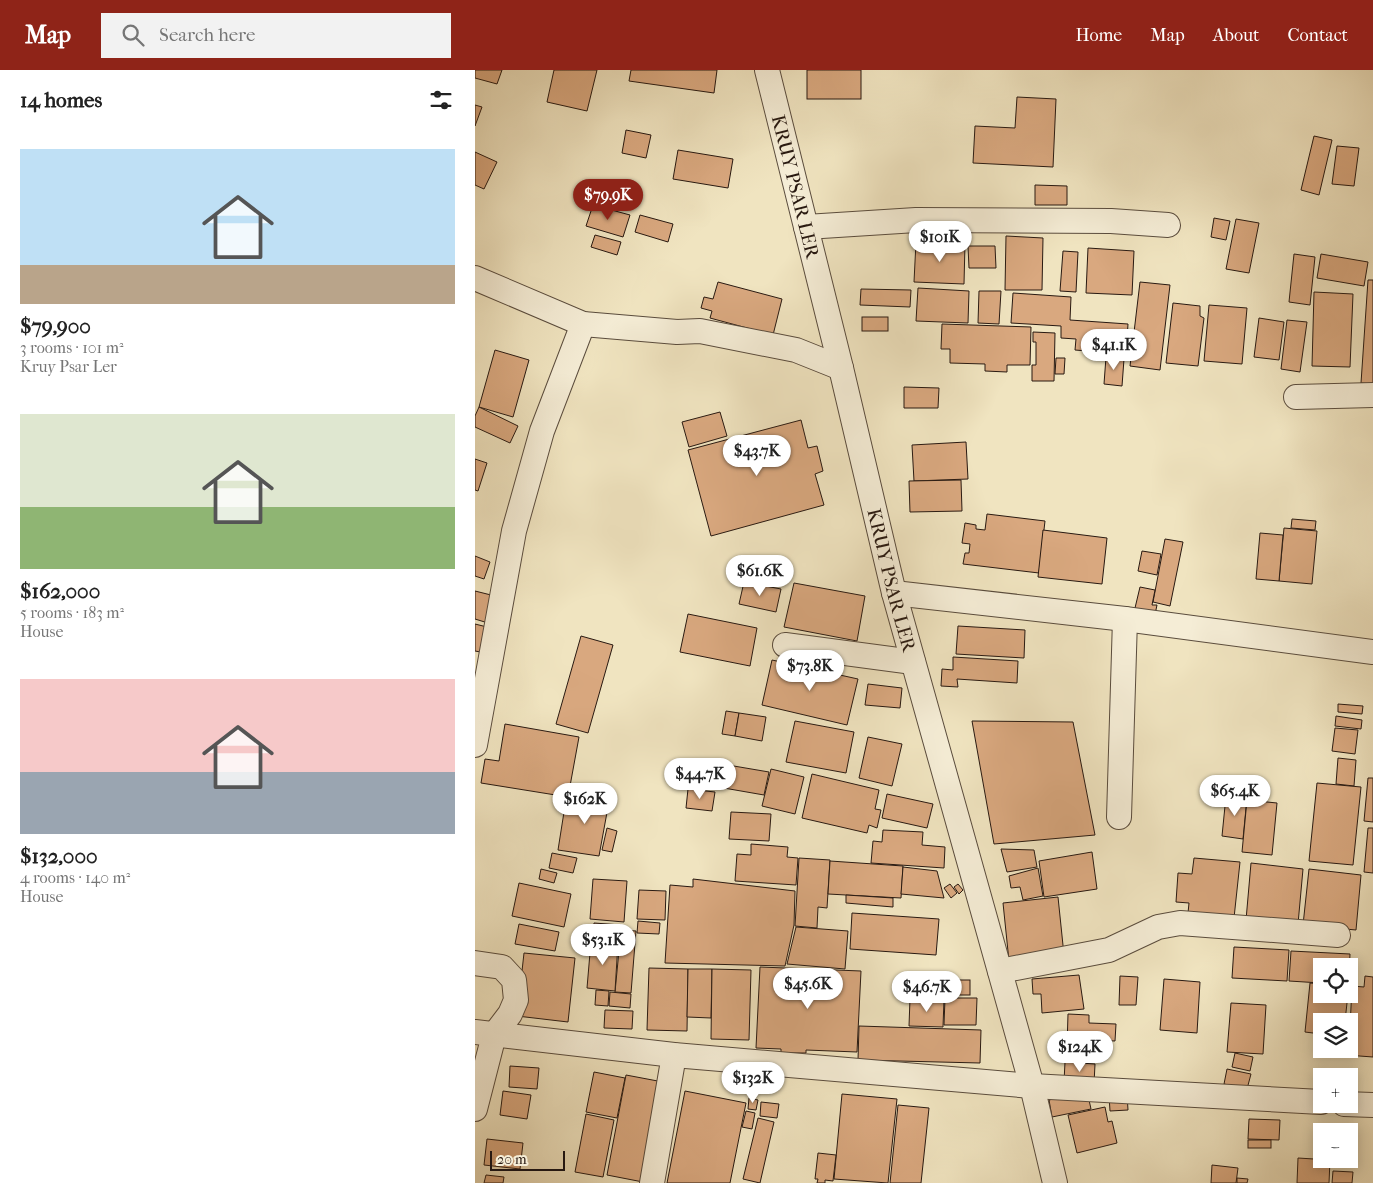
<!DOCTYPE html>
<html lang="en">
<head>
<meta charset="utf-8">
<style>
	:root { --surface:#fff; --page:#f2f2f2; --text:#222; --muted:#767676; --accent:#8f2418 }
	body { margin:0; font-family:"IM FELL French Canon",serif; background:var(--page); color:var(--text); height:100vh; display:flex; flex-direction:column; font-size:19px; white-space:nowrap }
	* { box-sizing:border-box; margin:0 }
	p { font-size:16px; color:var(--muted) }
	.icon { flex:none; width:28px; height:28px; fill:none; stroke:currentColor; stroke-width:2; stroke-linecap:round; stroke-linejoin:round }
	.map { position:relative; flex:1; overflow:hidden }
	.drawer { display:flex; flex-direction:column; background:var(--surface); width:475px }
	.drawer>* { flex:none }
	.fabs { position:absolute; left:838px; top:888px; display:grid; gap:10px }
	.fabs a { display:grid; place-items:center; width:45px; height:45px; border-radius:0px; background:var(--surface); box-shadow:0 2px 12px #0003; font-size:25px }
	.scale { position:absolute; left:15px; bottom:12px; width:75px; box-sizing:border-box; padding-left:5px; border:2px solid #281911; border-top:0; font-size:14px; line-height:18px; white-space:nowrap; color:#281911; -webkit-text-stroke:4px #f5edd6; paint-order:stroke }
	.price { position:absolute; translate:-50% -42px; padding:0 11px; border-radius:18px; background:#fff; color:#222; font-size:16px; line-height:32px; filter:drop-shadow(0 1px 2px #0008) }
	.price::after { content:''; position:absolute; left:50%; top:30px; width:15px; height:11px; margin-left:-8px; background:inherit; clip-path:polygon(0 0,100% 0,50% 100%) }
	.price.selected { background:var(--accent); color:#fff }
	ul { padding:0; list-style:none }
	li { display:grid; align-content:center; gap:10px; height:265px; padding:0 20px }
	li span { display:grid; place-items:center; height:155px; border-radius:0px; color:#555 }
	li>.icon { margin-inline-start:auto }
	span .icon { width:90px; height:90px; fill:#fffc; stroke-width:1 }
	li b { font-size:21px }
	h2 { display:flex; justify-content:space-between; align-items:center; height:60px; padding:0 20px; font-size:21px }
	header { display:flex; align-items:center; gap:30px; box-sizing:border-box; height:70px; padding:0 25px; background:var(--accent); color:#fff }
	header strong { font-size:24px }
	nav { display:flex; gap:28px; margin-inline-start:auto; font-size:18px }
	.search { width:350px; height:45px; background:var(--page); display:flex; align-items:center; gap:12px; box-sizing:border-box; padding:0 18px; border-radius:0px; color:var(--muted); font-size:19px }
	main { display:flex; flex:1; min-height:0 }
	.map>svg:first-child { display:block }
	.building { fill:#d9a87f; stroke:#281911 }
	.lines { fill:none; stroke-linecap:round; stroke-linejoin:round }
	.minor-casing { stroke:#5a4c3d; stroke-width:26 }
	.minor { stroke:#f5edd6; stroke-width:24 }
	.labels { text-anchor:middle; stroke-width:4; stroke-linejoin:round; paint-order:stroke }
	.street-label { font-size:19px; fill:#281911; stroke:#f5edd6 }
</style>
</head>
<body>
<header>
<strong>Map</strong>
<div class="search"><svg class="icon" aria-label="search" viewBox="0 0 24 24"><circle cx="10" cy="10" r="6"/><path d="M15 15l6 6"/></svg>Search here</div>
<nav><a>Home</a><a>Map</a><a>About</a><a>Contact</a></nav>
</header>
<main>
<section class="drawer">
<h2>14 homes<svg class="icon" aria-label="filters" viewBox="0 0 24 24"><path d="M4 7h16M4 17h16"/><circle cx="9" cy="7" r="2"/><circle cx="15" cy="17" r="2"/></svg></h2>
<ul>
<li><span style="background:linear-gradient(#bfe0f5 75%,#b9a48a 0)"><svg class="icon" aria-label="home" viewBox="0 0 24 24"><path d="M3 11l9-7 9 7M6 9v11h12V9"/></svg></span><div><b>$79,900</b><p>3 rooms · 101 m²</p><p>Kruy Psar Ler</p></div></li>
<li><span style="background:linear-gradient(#dfe7d0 60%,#8fb573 0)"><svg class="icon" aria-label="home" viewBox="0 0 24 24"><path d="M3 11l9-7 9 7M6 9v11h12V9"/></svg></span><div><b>$162,000</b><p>5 rooms · 183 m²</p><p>House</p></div></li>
<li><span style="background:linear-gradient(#f6c9c9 60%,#9aa5b1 0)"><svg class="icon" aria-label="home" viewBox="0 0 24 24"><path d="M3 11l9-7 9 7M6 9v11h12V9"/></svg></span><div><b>$132,000</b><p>4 rooms · 140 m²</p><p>House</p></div></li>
</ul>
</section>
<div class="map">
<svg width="898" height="1113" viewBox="0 0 898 1113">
	<rect width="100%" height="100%" fill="#f0e4c0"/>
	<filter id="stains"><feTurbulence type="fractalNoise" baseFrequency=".004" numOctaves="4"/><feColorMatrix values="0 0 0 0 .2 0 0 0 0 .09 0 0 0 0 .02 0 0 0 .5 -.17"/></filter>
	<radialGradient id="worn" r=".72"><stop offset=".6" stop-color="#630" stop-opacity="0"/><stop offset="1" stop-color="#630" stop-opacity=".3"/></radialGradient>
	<g class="building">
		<path d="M0,0H27L22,14L0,8Z"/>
		<path d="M79,0H122L112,41L72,32Z"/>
		<path d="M156,0H242L239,23L154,11Z"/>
		<rect x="332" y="0" width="54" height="29"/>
		<path d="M542,27L581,29L578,97L498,93L500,56L540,58Z"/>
		<path d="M0,35L7,37L0,56Z"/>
		<path d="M151,60L176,65L171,88L147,83Z"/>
		<path d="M839,66L857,70L844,125L826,120Z"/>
		<path d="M862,76L884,78L879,116L857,114Z"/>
		<path d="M203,80L258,89L253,118L198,109Z"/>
		<path d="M0,82L22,92L9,119L0,115Z"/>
		<path d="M560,115L592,116V135H560Z"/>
		<path d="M118,135L155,145L148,167L111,156Z"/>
		<path d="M165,145L198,154L193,172L160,162Z"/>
		<path d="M739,148L755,151L751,170L736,167Z"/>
		<path d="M761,149L784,153L774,203L751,199Z"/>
		<path d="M120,165L146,172L142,185L116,177Z"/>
		<path d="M531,166L568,168L567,220H530Z"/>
		<path d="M441,172L490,173L489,214L439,212Z"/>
		<path d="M493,176H520L521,198H494Z"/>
		<path d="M613,178L659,181L657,225L611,223Z"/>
		<path d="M588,181L603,182L601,222L585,221Z"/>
		<path d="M819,184L840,187L835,235L814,232Z"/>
		<path d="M846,184L893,192L889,216L842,208Z"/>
		<path d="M893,210H898V314L886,313Z"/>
		<path d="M243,212L307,229L298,265L235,248L237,241L226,238L229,227L238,229Z"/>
		<path d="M665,212L695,215L685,300L655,296Z"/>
		<path d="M443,218L494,221L493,253L441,251Z"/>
		<path d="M386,219L436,220L435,237L385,235Z"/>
		<path d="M504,221H526L524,254L503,253Z"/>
		<path d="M839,222L878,224L875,297L837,296Z"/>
		<path d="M538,223L596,227L595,250L653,254L651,284L600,280L601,269L586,268V256L536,253Z"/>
		<path d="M698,233L725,236V246L729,248L723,296L691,293Z"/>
		<path d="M734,235L772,238L767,294L729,291Z"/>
		<rect x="387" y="247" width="26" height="14"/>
		<path d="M784,248L809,252L804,290L779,287Z"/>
		<path d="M812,250L832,252L825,302L806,299Z"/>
		<path d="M467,254L556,257L555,295H532V302L510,301V294L475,293V279H466Z"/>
		<path d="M558,262L580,263L579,311H557V295H561V272H558Z"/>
		<path d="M20,280L54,290L38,347L4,337Z"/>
		<path d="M631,287L649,289L647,316L629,314Z"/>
		<path d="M581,288H590L589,304H580Z"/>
		<path d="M429,317L464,318L463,338H429Z"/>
		<path d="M4,337L43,356L35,373L0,357V346Z"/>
		<path d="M245,342L252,366L214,377L207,352Z"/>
		<path d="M326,350L333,378L342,376L348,401L340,404L349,435L236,466L213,380Z"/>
		<path d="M491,372L493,409L439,411L437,375Z"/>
		<path d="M0,389L12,393L3,421L0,420Z"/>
		<path d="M486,410L487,441L435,442L434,411Z"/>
		<path d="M512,444L570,451L564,503L488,494L490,483H494L495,474L487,473L490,453L501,455V459L510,460Z"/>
		<path d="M817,449L841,451L840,460L816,458Z"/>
		<path d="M809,458L842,461L837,514L804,511Z"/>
		<path d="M568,460L632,468L627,514L563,507Z"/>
		<path d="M785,463L808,465L804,511L781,509Z"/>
		<path d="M690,469L708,472L695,536L678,532Z"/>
		<path d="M667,481L686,484L682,505L663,501Z"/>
		<path d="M0,486L15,492L9,509L0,506Z"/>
		<path d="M269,512L306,519L301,542L264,534Z"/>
		<path d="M319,513L390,526L382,571L309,557Z"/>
		<path d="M665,517L680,520L677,535H682L679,549L660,538Z"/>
		<path d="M0,521L20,526L13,553L0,549Z"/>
		<path d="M213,544L282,558L275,596L205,582Z"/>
		<path d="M0,554L16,558L11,583L0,581Z"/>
		<path d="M483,556L550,560L549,588L481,584Z"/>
		<path d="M106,566L138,575L113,663L81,654Z"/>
		<path d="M478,587L543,591L542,613L482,609L483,617L466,616L467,599L478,600Z"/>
		<path d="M297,590L383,609L372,655L287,635Z"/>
		<path d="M393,614L427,618L425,638L390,635Z"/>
		<path d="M863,634L888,636L887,644L863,642Z"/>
		<path d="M251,641L264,643L260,666L247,664Z"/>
		<path d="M264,643L291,647L287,671L260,666Z"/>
		<path d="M861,646L887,650L886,659L860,656Z"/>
		<path d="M320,651L379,662L371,703L311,692Z"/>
		<path d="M497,651L598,652L620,765L519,774Z"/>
		<path d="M30,654L104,667L93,727L6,713L10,689L24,691Z"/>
		<path d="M860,658L883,660L880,684L857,681Z"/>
		<path d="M393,667L427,674L417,716L384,708Z"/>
		<path d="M863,688L881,690L879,716L861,714Z"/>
		<path d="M247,694L294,702L289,725L243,717Z"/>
		<path d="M296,699L329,707L320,744L287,736Z"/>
		<path d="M337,704L404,720L400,739L406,740L402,758L394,755L392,763L327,748Z"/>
		<path d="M893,708H898V752L889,751Z"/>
		<path d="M842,713L886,717L878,795L834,791Z"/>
		<path d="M213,719L240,722L237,741L211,738Z"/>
		<path d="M105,721L135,726L124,786L83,780L89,742L101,744Z"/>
		<path d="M412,724L458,734L452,758L407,748Z"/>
		<path d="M751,726L772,728L768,769L747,766Z"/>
		<path d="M772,730L802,733L797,785L767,782Z"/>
		<path d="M256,742L296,744L294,771L254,769Z"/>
		<path d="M132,758L142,761L137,782L127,780Z"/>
		<path d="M893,758H898V803L889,802Z"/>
		<path d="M408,760L448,762L447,775L470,777L469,798L396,793L398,771L407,772Z"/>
		<path d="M276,774L313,777L312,787L323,788L321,815L260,811L262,784L276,785Z"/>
		<path d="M526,779L559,780L562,797L532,802Z"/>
		<path d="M617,782L622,819L569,827L564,791Z"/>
		<path d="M77,783L102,788L98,803L74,798Z"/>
		<path d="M324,788L355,790L352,838L343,837L342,858L320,856Z"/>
		<path d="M719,788L765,792L759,848L713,843L714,833L701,832L703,803L717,804Z"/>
		<path d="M355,791L428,796L426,828L353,824Z"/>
		<path d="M776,793L828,799L823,854L771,850Z"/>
		<path d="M428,797L462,801L469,828L426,824Z"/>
		<path d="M563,798L568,826L548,830L545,817L536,818L534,806Z"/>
		<path d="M66,799L82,803L79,813L64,809Z"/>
		<path d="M834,799L886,805L881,860L828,855Z"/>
		<path d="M118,809L152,811L149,852L115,849Z"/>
		<path d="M218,809L320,821L319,855L310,896L190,893L195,815L218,817Z"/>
		<path d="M44,813L96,824L89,857L37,846Z"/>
		<path d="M475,814L482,823L476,828L469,818Z"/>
		<path d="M483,814L488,820L484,824L479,817Z"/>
		<path d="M164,820L191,821L190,850L162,849Z"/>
		<path d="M371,825L418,828V837L371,833Z"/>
		<path d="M583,827L589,885L534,891L528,833Z"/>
		<path d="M377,843L464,849L461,885L375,879Z"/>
		<path d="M163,851L185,853L184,864L162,863Z"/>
		<path d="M119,853L146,855L145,868L118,866Z"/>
		<path d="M44,854L84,862L80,881L40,874Z"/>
		<path d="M321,857L373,861L370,899L312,894Z"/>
		<path d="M146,860L161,861L156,923L140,922Z"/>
		<path d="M116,871L143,873L140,921L112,918Z"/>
		<path d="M759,877L814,880L812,911L757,908Z"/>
		<path d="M816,881L875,884L874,906V896H846V913L814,911Z"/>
		<path d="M49,883L100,888L93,952L42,946Z"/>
		<path d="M285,897L386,901L382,982L331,980V983H306V979L281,978Z"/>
		<path d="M174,898L213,899L212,961L172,960Z"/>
		<path d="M213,899H237L236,948L212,947Z"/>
		<path d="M237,899L276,900L274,970L236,969Z"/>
		<path d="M604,905L609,939L567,943L566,924H558L557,909Z"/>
		<path d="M645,906L663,907L661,935H644Z"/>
		<path d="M890,906L898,907V987L871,985V979H874L877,916L889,917Z"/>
		<path d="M689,909L725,912L722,963L685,960Z"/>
		<rect x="471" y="910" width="24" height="15"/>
		<path d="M835,913L846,914V924H873L870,951H846V964L830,962Z"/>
		<path d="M121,920L134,921L133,936L120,935Z"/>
		<path d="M135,922L156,924L155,938L134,936Z"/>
		<path d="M470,928H502L501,955H469Z"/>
		<path d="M435,929L469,930L468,957L434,956Z"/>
		<path d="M756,933L791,935L788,984L752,982Z"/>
		<path d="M130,940L158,941L157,959L129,958Z"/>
		<path d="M593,944L614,945V953L641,954L640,971L613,970V978L592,977Z"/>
		<path d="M384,956L506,960L505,993L383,990Z"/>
		<path d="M760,983L778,987L775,1001L757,997Z"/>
		<path d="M590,992L620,994L619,1014L589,1012Z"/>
		<path d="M35,996L64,998L62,1019L34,1017Z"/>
		<path d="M752,999L776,1004L772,1019L749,1014Z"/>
		<path d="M119,1002L150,1008L142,1048L111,1042Z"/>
		<path d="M151,1005L188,1012L168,1112L132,1105Z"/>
		<path d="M28,1021L56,1025L52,1049L25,1045Z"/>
		<path d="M210,1021L271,1033L255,1113H192Z"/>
		<path d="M612,1021L616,1039L577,1047L574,1030Z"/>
		<path d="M367,1024L422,1029L413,1113L359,1109Z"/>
		<path d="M652,1024L653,1040L635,1041L634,1025Z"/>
		<path d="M274,1028L283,1030L281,1040L273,1039Z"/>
		<path d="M286,1032L304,1034L302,1048L285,1046Z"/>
		<path d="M423,1035L454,1038L446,1113H415Z"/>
		<path d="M630,1037L633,1052L637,1051L642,1073L602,1083L593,1045Z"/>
		<path d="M271,1041L280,1043L277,1059L267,1057Z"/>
		<path d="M111,1044L139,1050L128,1107L100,1102Z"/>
		<path d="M283,1048L299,1052L285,1113L268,1109Z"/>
		<path d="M774,1049L805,1050L804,1070L773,1069Z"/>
		<path d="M12,1069L48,1073L45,1099L9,1095Z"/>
		<rect x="773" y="1070" width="23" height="8"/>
		<path d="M343,1083L361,1085L358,1111L350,1110V1113H342L343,1109H340Z"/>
		<path d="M823,1088L855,1090L854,1113H822Z"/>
		<path d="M737,1095L763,1098L761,1113H736Z"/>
		<path d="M858,1101L878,1102L877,1113H857Z"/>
		<path d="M11,1105L29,1107L28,1113H9Z"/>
		<path d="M762,1108L773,1109L772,1113H762Z"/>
	</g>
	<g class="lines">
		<defs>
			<g id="minor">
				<path id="s1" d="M292,0L366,298L419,523L557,1016L580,1113"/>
				<path d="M331,157L441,150L636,151L693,155"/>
				<path d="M0,208L108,254L202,262L225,261L321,280L366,298"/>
				<path d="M821,327L898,325"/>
				<path d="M419,523L650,549L898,582"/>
				<path d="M310,575L438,592"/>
				<path d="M0,675L39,461L67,361L108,254"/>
				<path d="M644,747L650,549"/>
				<path d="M0,893L27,897L39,910L41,930L35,944L19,965L0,1039"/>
				<path d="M525,901L634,880L683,857L705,853L863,865"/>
				<path d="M0,962L199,985L557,1016L846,1032"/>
				<path d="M869,1034L898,1035"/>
				<path d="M177,1113L199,985"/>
			</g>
		</defs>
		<use href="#minor" class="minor-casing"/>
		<use href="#minor" class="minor"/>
	</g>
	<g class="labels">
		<g class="street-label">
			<text dy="7" stroke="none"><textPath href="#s1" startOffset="120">KRUY PSAR LER</textPath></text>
			<text dy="7" stroke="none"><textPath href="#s1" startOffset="525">KRUY PSAR LER</textPath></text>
		</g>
	</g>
	<rect width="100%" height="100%" filter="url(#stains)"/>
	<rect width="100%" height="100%" fill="url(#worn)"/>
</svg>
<div class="fabs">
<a><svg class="icon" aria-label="locate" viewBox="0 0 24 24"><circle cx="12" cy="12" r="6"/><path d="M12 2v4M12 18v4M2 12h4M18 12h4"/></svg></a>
<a><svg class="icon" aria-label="layers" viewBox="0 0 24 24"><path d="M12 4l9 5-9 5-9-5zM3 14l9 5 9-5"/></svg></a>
<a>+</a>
<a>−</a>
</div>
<div class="scale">20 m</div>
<b class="price selected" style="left:133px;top:151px">$79.9K</b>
<b class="price" style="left:465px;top:193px">$101K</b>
<b class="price" style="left:639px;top:301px">$41.1K</b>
<b class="price" style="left:282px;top:407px">$43.7K</b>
<b class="price" style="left:285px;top:527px">$61.6K</b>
<b class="price" style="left:335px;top:622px">$73.8K</b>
<b class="price" style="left:225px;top:730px">$44.7K</b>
<b class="price" style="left:760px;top:747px">$65.4K</b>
<b class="price" style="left:110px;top:755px">$162K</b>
<b class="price" style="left:128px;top:896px">$53.1K</b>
<b class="price" style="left:333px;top:940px">$45.6K</b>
<b class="price" style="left:452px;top:943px">$46.7K</b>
<b class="price" style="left:605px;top:1003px">$124K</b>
<b class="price" style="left:278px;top:1034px">$132K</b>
</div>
</main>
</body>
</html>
